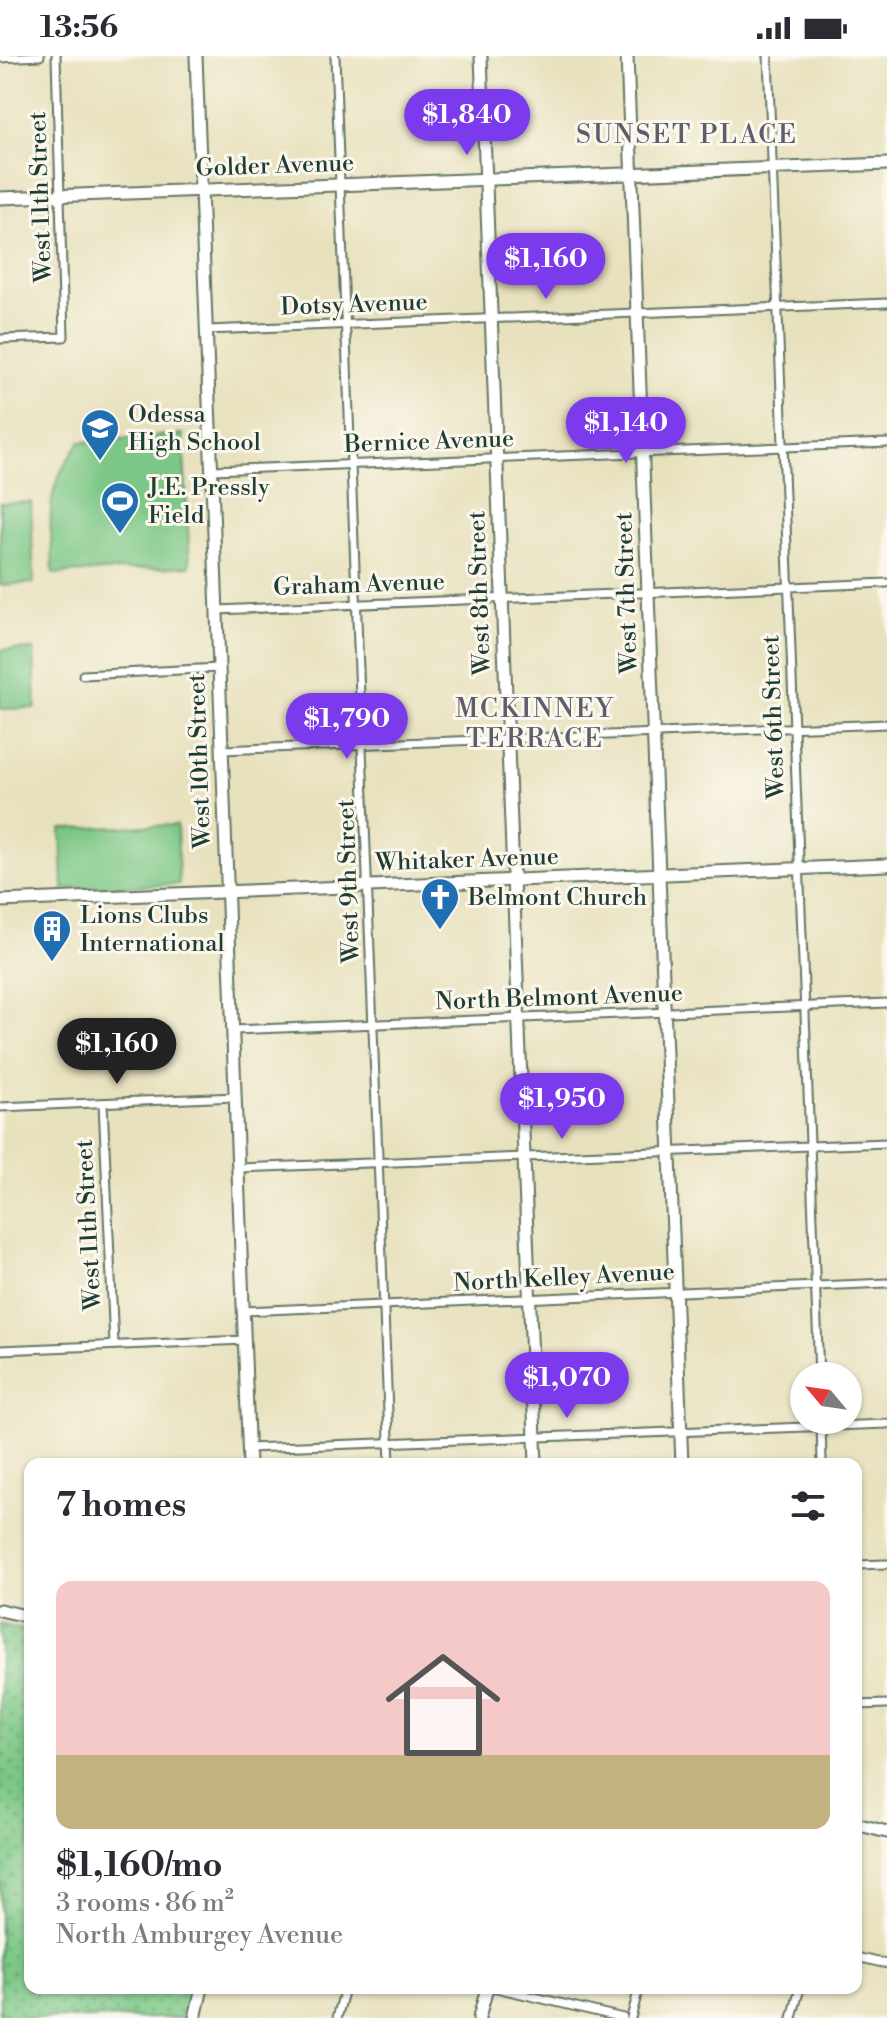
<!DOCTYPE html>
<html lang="en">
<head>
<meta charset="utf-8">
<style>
	:root { --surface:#fff; --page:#f2f2f3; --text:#2b2b33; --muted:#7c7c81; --line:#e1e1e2; --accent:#7c3aed }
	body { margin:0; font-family:"Libre Bodoni",serif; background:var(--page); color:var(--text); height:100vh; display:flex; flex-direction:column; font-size:30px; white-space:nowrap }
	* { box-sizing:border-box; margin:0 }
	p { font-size:26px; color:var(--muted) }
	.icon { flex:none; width:44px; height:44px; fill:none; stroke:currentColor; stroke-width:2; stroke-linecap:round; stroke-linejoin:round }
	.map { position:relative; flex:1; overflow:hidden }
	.sheet { position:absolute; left:24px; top:1402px; width:838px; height:536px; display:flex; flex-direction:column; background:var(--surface); border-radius:16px; box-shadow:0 2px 6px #0004 }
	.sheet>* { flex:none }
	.needle { width:52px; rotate:299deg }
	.tools { position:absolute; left:790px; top:1306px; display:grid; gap:16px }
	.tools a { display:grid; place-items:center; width:72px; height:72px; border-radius:50%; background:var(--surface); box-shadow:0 2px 6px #0004; font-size:40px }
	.price { position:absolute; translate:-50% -68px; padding:0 18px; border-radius:28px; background:var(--accent); color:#fff; font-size:26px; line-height:52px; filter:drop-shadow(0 2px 4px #0008) }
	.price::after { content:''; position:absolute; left:50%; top:48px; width:24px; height:18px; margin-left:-12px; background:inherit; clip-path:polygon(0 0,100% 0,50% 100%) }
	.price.selected { background:#222; color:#fff }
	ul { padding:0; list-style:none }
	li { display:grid; align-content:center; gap:16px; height:424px; padding:0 32px }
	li+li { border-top:2px solid var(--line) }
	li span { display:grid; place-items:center; height:248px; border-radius:16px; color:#555 }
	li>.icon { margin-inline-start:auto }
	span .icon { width:144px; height:144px; fill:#fffc; stroke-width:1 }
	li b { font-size:34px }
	h2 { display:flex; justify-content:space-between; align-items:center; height:96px; padding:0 32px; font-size:34px }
	.status { display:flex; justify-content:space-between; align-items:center; height:56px; padding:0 40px; background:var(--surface); direction:ltr }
	.status svg { height:22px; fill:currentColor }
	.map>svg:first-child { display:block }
	.grass { fill:#7bc786; stroke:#4d825d; stroke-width:2 }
	.park { fill:url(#park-dots); stroke:#4d825d; stroke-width:2 }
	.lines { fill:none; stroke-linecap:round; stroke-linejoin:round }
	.street-casing { stroke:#657664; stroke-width:11 }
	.secondary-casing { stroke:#657664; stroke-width:15 }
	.street { stroke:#fff; stroke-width:7 }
	.secondary { stroke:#fff; stroke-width:11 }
	.labels { text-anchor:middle; stroke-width:6; stroke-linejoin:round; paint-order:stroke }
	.street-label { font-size:24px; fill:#1f3d34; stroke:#fbf7ec }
	.poi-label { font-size:24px; fill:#1f3d34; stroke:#fbf7ec; text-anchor:start }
	.neighbourhood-label { font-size:26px; letter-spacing:2px; fill:#5d5d6c; stroke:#fbf7ec }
</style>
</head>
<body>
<div class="status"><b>13:56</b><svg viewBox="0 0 49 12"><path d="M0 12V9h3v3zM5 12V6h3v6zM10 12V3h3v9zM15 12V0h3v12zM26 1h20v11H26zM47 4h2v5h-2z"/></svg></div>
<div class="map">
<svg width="887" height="1962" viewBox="0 0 887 1962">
	<defs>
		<pattern id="park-dots" width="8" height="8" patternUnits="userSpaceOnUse" patternTransform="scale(2)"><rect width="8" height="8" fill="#7bc786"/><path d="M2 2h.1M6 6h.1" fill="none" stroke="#64a36e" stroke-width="1.8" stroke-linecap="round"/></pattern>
	</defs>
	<rect width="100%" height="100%" fill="#fbf7ec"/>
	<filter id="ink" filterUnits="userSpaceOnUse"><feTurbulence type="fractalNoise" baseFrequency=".0125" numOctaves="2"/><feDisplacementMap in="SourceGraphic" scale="16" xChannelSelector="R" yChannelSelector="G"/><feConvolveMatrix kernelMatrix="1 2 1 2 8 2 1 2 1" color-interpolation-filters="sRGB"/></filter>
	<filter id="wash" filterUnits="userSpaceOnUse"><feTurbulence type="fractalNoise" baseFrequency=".006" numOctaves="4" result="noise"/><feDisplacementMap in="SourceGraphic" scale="32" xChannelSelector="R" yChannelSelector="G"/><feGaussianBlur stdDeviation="1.8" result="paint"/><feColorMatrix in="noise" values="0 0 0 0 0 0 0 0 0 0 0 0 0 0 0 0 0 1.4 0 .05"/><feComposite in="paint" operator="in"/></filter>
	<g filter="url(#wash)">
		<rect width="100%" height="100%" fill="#e8e1be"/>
		<g class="grass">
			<path d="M183,378L190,510L53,518C51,459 42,435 80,386Z"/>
			<path d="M31,446L34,527L0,529V447Z"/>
			<path d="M34,593L36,652L0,653V594Z"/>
			<path d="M177,769L179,828L63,833L61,773Z"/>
		</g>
		<path class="park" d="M0,1568L30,1576V1932H190L183,1962H0Z"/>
	</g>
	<g filter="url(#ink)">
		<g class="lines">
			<defs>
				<g id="street">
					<path d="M335,0L390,1408"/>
					<path d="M768,0L819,1320"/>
					<path d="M0,2L40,0"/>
					<path d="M206,274L887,247"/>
					<path d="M0,283L64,281L56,0"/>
					<path d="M212,414L887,387"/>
					<path d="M217,554L887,527"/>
					<path d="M83,619L219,612"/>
					<path d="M222,694L887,668"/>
					<path d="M233,974L887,947"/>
					<path d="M103,1047L114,1289"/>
					<path d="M0,1051L236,1041"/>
					<path d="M239,1112L887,1087"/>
					<path d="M244,1255L887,1227"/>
					<path d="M0,1294L246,1284"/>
					<path d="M821,1364L822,1408"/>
					<path d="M248,1392L887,1368"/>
					<path d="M856,1509L887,1508"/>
					<path d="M856,1649L887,1648"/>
					<path d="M856,1901L887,1908"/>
					<path d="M496,1932L623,1962"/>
					<path d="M337,1962L345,1932"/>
					<path d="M631,1962L639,1932"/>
					<path d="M792,1962L800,1932"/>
				</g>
				<g id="secondary">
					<path d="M196,0L249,1408"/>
					<path d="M481,0L536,1408"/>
					<path d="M627,0L682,1408"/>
					<path d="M0,142L887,108"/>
					<path d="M0,845L887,809"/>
					<path d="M0,1554L30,1561"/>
					<path d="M856,1768L887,1776"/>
					<path d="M195,1962L202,1932"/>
					<path d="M479,1962L487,1932"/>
				</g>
			</defs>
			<use href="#street" class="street-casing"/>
			<use href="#secondary" class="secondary-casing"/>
			<use href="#street" class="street"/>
			<use href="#secondary" class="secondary"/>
		</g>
	</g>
	<defs>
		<symbol id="school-pin" viewBox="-11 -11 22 30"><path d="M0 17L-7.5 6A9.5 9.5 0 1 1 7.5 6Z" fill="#1f6fb2" stroke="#fbf7ec"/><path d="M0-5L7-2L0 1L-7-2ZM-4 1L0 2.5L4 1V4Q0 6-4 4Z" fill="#fff"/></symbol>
		<symbol id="stadium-pin" viewBox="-11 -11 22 30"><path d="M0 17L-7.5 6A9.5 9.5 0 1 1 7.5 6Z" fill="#1f6fb2" stroke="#fbf7ec"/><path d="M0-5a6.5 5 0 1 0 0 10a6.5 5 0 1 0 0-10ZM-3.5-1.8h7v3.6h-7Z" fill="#fff"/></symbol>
		<symbol id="church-pin" viewBox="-11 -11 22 30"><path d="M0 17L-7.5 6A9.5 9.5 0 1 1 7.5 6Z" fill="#1f6fb2" stroke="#fbf7ec"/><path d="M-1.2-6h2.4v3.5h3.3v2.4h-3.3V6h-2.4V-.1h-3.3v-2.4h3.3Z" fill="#fff"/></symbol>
		<symbol id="building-pin" viewBox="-11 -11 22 30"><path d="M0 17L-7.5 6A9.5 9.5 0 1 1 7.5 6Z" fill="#1f6fb2" stroke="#fbf7ec"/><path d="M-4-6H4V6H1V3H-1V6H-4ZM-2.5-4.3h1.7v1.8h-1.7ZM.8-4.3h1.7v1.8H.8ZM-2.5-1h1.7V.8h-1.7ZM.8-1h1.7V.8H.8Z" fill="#fff"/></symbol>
	</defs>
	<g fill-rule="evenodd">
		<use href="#school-pin" x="78" y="350" width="44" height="60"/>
		<use href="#stadium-pin" x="98" y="423" width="44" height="60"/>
		<use href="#church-pin" x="418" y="819" width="44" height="60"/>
		<use href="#building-pin" x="30" y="851" width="44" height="60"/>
	</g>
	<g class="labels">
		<g class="street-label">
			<text transform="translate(275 109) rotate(-2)" y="8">Golder Avenue</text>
			<text transform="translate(40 141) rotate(-92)" y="8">West 11th Street</text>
			<text transform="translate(354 248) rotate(-2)" y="8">Dotsy Avenue</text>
			<text transform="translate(429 385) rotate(-2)" y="8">Bernice Avenue</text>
			<text transform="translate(359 528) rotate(-2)" y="8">Graham Avenue</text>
			<text transform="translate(479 537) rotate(-92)" y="8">West 8th Street</text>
			<text transform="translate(626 537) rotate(-92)" y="8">West 7th Street</text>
			<text transform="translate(773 661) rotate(-92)" y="8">West 6th Street</text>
			<text transform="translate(199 705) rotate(-92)" y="8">West 10th Street</text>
			<text transform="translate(467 803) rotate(-2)" y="8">Whitaker Avenue</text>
			<text transform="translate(348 825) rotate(-92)" y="8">West 9th Street</text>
			<text transform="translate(559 941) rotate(-2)" y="8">North Belmont Avenue</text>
			<text transform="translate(88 1169) rotate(-93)" y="8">West 11th Street</text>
			<text transform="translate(564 1221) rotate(-3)" y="8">North Kelley Avenue</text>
		</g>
		<g class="poi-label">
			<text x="128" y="366">Odessa<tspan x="128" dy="28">High School</tspan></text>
			<text x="148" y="439">J.E. Pressly<tspan x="148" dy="28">Field</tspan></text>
			<text x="468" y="849">Belmont Church</text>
			<text x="80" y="867">Lions Clubs<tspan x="80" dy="28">International</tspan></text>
		</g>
		<g class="neighbourhood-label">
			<text x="687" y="87">SUNSET PLACE</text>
			<text x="535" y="661">MCKINNEY<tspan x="535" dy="30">TERRACE</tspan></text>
		</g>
	</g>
</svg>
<div class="tools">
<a><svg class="needle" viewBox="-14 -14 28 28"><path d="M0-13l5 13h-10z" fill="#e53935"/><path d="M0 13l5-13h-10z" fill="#7c7c81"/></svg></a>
</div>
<b class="price" style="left:467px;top:101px">$1,840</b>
<b class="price" style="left:546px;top:245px">$1,160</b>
<b class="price" style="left:626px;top:409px">$1,140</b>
<b class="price" style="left:347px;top:705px">$1,790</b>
<b class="price selected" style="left:117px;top:1030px">$1,160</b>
<b class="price" style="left:562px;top:1085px">$1,950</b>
<b class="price" style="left:567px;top:1364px">$1,070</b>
<section class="sheet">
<h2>7 homes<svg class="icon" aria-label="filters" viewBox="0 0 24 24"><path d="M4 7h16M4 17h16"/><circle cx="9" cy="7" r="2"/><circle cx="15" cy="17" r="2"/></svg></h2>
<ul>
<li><span style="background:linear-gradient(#f6c9c9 70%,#c2b280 0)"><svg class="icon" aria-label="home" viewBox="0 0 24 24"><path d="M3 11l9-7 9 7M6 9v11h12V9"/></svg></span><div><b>$1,160/mo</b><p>3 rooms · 86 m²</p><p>North Amburgey Avenue</p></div></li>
</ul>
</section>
</div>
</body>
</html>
